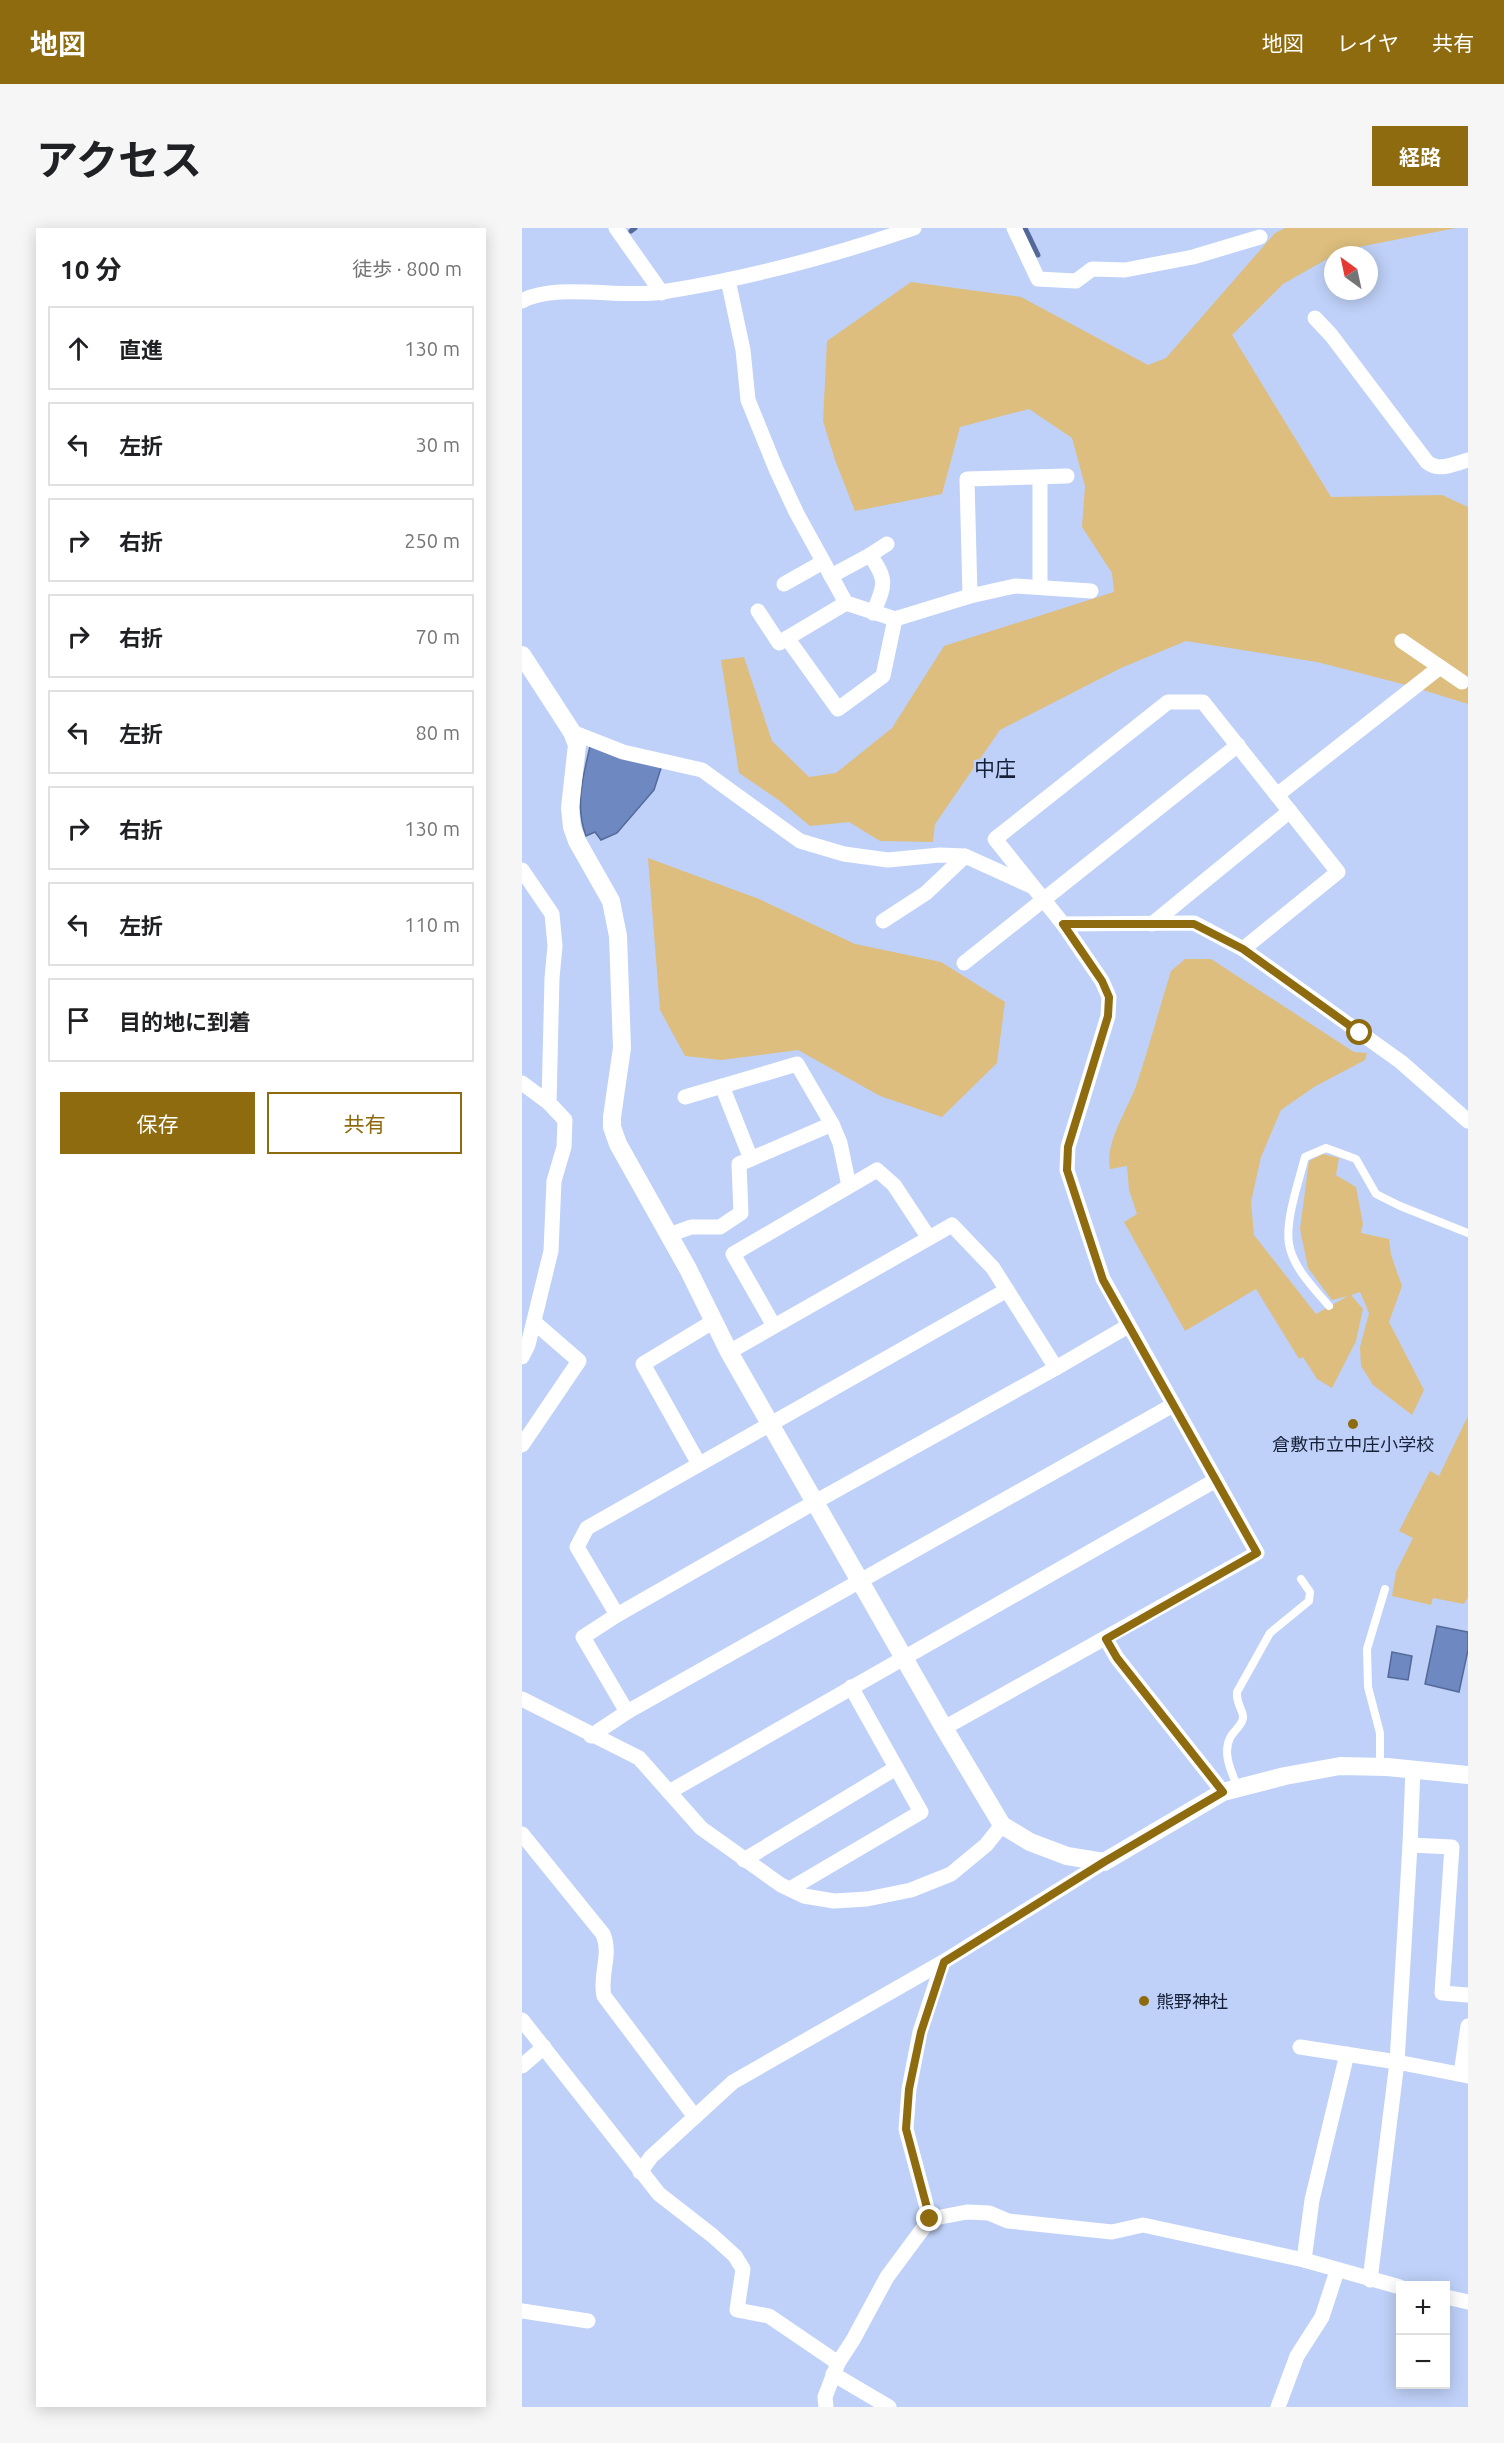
<!DOCTYPE html>
<html lang="ja">
<meta charset="utf-8">
<style>
:root{--surface:#fff;--page:#f6f6f6;--text:#202124;--muted:#757577;--line:#e0e0e0;--accent:#8e6b0f}
body{margin:0;font-family:Ubuntu,"Noto Sans JP",sans-serif;background:var(--page);color:var(--text)}
.controls{position:absolute;right:18px;bottom:18px;display:grid;overflow:hidden;border-radius:0px;box-shadow:0 3px 15px #0003}
.controls button{width:54px;height:54px;display:grid;place-items:center;padding:0;border:0;border-bottom:2px solid var(--line);background:var(--surface);color:var(--text);font:30px sans-serif}
.compass{position:absolute;left:802px;top:18px;width:54px;height:54px;border-radius:50%;background:var(--surface);box-shadow:0 3px 15px #0003;rotate:327deg}
.stop{position:absolute;width:18px;height:18px;margin:-14px;border:4px solid #8e6b0f;border-radius:50%;background:#fff}
.stop.end{background:#8e6b0f;border-color:#fff;box-shadow:0 2px 6px #0008}
.list{margin:0;padding:0;list-style:none}
h2{display:flex;justify-content:space-between;align-items:center;height:78px;margin:0;padding:0 24px;font-size:26px}
h2 small{font-size:20px;font-weight:400;color:var(--muted)}
.list li{display:grid;grid-template-columns:39px 1fr auto;gap:18px;align-items:center;box-sizing:border-box;height:84px;margin:0 12px 12px;padding:0 12px;border:2px solid var(--line);border-radius:0px}
.list b{display:block;font-size:22px;white-space:nowrap}
.list em{font-size:20px;font-style:normal;color:var(--muted)}
.actions{display:flex;gap:12px;padding:18px 24px}
.actions a{flex:1;padding:14px 0;border:2px solid var(--accent);border-radius:0px;text-align:center;font-size:21px;color:var(--accent)}
.actions .main{background:var(--accent);color:#fff}
.icon{flex:none;width:33px;height:33px;fill:none;stroke:currentColor;stroke-width:2;stroke-linecap:round;stroke-linejoin:round}
.map{position:relative;flex:none;width:946px;height:2179px;overflow:hidden;border-radius:0px}
header{display:flex;align-items:center;gap:36px;box-sizing:border-box;height:84px;padding:0 30px;background:var(--accent);color:#fff}
header strong{font-size:28px}
nav{display:flex;gap:33px;margin-inline-start:auto;font-size:21px}
.intro{display:flex;align-items:center;justify-content:space-between;box-sizing:border-box;height:144px;padding:0 36px}
h1{margin:0;font-size:42px}
.button{padding:15px 27px;border-radius:0px;background:var(--accent);color:#fff;font-size:21px;font-weight:700}
main{display:flex;gap:36px;padding:0 36px}
aside{flex:1;background:var(--surface);border-radius:0px;box-shadow:0 3px 15px #0003}
.map>svg:first-child{display:block}
</style>
<header>
<strong>地図</strong>
<nav><a>地図</a><a>レイヤ</a><a>共有</a></nav>
</header>
<div class="intro"><h1>アクセス</h1><a class="button">経路</a></div>
<main>
<aside>
<h2>10 分<small>徒歩 · 800 m</small></h2>
<ul class="list">
<li><svg class="icon" aria-label="ahead" viewBox="0 0 24 24"><path d="M12 20V5M6 11l6-6 6 6"/></svg><div><b>直進</b></div><em>130 m</em></li>
<li><svg class="icon" aria-label="left" viewBox="0 0 24 24"><path d="M17 20v-9H6M10 6l-5 5 5 5"/></svg><div><b>左折</b></div><em>30 m</em></li>
<li><svg class="icon" aria-label="right" viewBox="0 0 24 24"><path d="M7 20v-9h11M14 6l5 5-5 5"/></svg><div><b>右折</b></div><em>250 m</em></li>
<li><svg class="icon" aria-label="right" viewBox="0 0 24 24"><path d="M7 20v-9h11M14 6l5 5-5 5"/></svg><div><b>右折</b></div><em>70 m</em></li>
<li><svg class="icon" aria-label="left" viewBox="0 0 24 24"><path d="M17 20v-9H6M10 6l-5 5 5 5"/></svg><div><b>左折</b></div><em>80 m</em></li>
<li><svg class="icon" aria-label="right" viewBox="0 0 24 24"><path d="M7 20v-9h11M14 6l5 5-5 5"/></svg><div><b>右折</b></div><em>130 m</em></li>
<li><svg class="icon" aria-label="left" viewBox="0 0 24 24"><path d="M17 20v-9H6M10 6l-5 5 5 5"/></svg><div><b>左折</b></div><em>110 m</em></li>
<li><svg class="icon" aria-label="arrive" viewBox="0 0 24 24"><path d="M6 21V4h12l-3 4 3 4H6"/></svg><div><b>目的地に到着</b></div></li>
</ul>
<div class="actions"><a class="main">保存</a><a>共有</a></div>
</aside>
<div class="map">
<svg width="946" height="2179" viewBox="0 0 946 2179">
<rect width="100%" height="100%" fill="#bfd1f8"/>
<g fill="#ddbe7e">
<polygon points="763,0 934,0 821,22 761,56 710,107 809,269 920,267 946,279 946,476 888,458 795,434 664,413 599,440 478,502 413,596 411,614 358,613 327,594 288,598 258,573 217,545 199,432 222,429 250,513 287,549 314,545 370,500 422,418 592,364 590,345 560,299 563,258 550,210 507,181 438,199 420,266 333,283 313,232 301,193 305,113 389,54 499,69 626,137 644,130 753,5"/>
<polygon points="126,630 237,671 333,716 419,734 483,774 475,835 420,889 358,868 276,822 199,832 163,828 138,782"/>
<path d="M663,731H689L832,824L845,825L843,832L792,859L759,882L739,929L729,974L732,1007L794,1086L826,1068L810,1072L786,1040L778,1001L787,933L801,926L817,930L814,947L834,959L841,996L839,1005L867,1011L869,1027L880,1058L867,1094L902,1162L890,1187L851,1157L839,1138L838,1119L847,1085L838,1064L829,1067L841,1081L834,1113L810,1160L795,1151L781,1129L777,1131L734,1061L663,1103L602,994L615,986L607,962L605,938L588,941C583,913 605,883 614,858C627,820 637,781 649,743Z"/>
<polygon points="946,1188 946,1369 942,1376 911,1370 909,1377 870,1368 874,1344 891,1310 877,1303 908,1243 917,1248"/>
</g>
<g fill="#6e88c1" stroke="#546998" stroke-width="1.5">
<path d="M69,514L140,537L132,562L95,605L79,612L73,604L64,608C52,577 62,545 69,514Z"/>
<polygon points="915,1398 946,1404 946,1422 937,1464 903,1456"/>
<polygon points="870,1424 890,1428 886,1452 866,1449"/>
</g>
<g fill="none" stroke-linecap="round" stroke-linejoin="round">
<g stroke="#546998" stroke-width="5">
<polyline points="503,0 516,27"/>
<polyline points="109,3 113,0"/>
</g>
<g stroke="#fff" stroke-width="8">
<path d="M807,1078C792,1060 771,1040 767,1016C763,992 777,953 783,929L804,920L834,931L854,966L878,978L946,1005"/>
<polyline points="858,1539 858,1505 846,1459 845,1421 863,1361"/>
<path d="M716,1560C710,1545 700,1526 708,1510C711,1503 720,1498 721,1490C722,1482 714,1478 715,1464L748,1405L787,1373L788,1364L779,1351"/>
</g>
<g stroke="#fff" stroke-width="15">
<polyline points="94,0 140,65"/>
<polyline points="492,0 516,51 554,53 570,41 603,42 671,29 738,9"/>
<polyline points="206,52 221,122 226,172 254,241 274,284 324,375 373,391 448,368 493,358 569,363"/>
<path d="M0,73C34,54 100,71 140,64C222,51 313,27 392,0"/>
<path d="M793,90L809,107L905,234C917,244 932,236 946,232"/>
<polyline points="518,249 518,358"/>
<polyline points="348,327 365,316"/>
<path d="M309,348L348,327C366,353 363,357 351,385"/>
<polyline points="262,356 301,334"/>
<polyline points="448,368 445,251 545,248"/>
<polyline points="236,383 257,415 324,375"/>
<polyline points="265,410 316,481 361,448 373,391"/>
<polyline points="880,413 940,454"/>
<polygon points="646,474 681,474 816,644 721,721 672,695 541,696 473,611"/>
<polyline points="50,504 101,524 180,542 278,613 322,626 366,632 418,627 443,628 509,658"/>
<polyline points="755,567 918,439"/>
<polyline points="0,642 30,686 33,718 30,750 27,875 43,892 42,919 32,953 29,1023 6,1117 0,1129"/>
<polyline points="361,693 404,665 443,628"/>
<polyline points="630,696 768,583"/>
<polyline points="721,721 879,834 946,893"/>
<polyline points="442,735 716,517"/>
<polyline points="0,855 27,875"/>
<polyline points="200,858 229,931"/>
<polyline points="163,869 275,836 310,896 318,915 327,958"/>
<polyline points="147,1007 169,999 198,999 219,985 217,936 310,896"/>
<polyline points="252,1098 211,1026 355,942 372,957 407,1010"/>
<polyline points="207,1124 430,997 471,1040 534,1140 606,1098"/>
<polyline points="0,1217 57,1133 12,1094"/>
<polyline points="177,1236 121,1136 192,1093"/>
<polyline points="95,1387 293,1274 534,1140"/>
<polyline points="584,1411 595,1430 701,1564"/>
<polyline points="0,1471 117,1530 179,1600 259,1657 282,1668 312,1673 345,1671 389,1662 429,1646 464,1617 480,1597"/>
<polyline points="105,1484 61,1409 95,1387 55,1319 65,1300 485,1062"/>
<polyline points="422,1500 735,1325 581,1051 545,942 546,919 586,788 587,769 580,753 541,696"/>
<polyline points="69,1508 105,1484 651,1177"/>
<polyline points="147,1564 694,1252"/>
<path d="M0,1606L81,1706C90,1727 77,1747 82,1768L173,1889"/>
<polyline points="888,1617 891,1541"/>
<polyline points="222,1632 374,1540"/>
<polyline points="268,1661 399,1584 329,1459"/>
<polyline points="0,1792 137,1966 191,2008 213,2028 221,2041 215,2082 247,2088 316,2135"/>
<polyline points="778,1819 875,1834 888,1617 930,1619 920,1765 946,1767"/>
<polyline points="0,1838 22,1819"/>
<polyline points="939,1846 946,1798"/>
<polyline points="118,1944 129,1929 211,1854 421,1734 582,1634"/>
<polyline points="408,1991 384,1901 387,1861 398,1804 421,1734"/>
<polyline points="782,2032 790,1972 825,1826"/>
<polyline points="848,2052 875,1834 946,1848"/>
<polyline points="924,2069 946,2074"/>
<polyline points="0,2083 66,2093"/>
<polyline points="311,2146 367,2179"/>
<polyline points="304,2179 303,2169 316,2135 331,2112 365,2049 408,1991 445,1984 467,1985 486,1993 590,2004 621,1997 782,2032 878,2059"/>
<polyline points="756,2179 775,2128 800,2089 815,2043"/>
</g>
<polyline stroke="#fff" stroke-width="18" points="0,427 50,504 55,517 48,580 50,599 55,613 89,673 96,708 100,820 90,889 90,899 96,916 166,1041 207,1124 422,1500 480,1597 508,1614 545,1628 582,1634 701,1564 763,1548 818,1538 865,1539 946,1547"/>
</g>
<g fill="none" stroke-linecap="round" stroke-linejoin="round">
<polyline stroke="#8e6b0f" stroke-width="8" points="408,1991 384,1901 387,1861 399,1804 422,1734 582,1634 701,1564 595,1430 584,1411 735,1325 581,1052 545,942 546,919 586,788 587,769 580,753 541,696 672,696 721,721 838,805"/>
</g>
<g fill="#8e6b0f" stroke="#bfd1f8" stroke-width="2">
<circle cx="831" cy="1196" r="6"/>
<circle cx="622" cy="1773" r="6"/>
</g>
<g text-anchor="middle" dominant-baseline="central" stroke-width="5" stroke-linejoin="round" paint-order="stroke">
<g font-size="18" fill="#162038" stroke="#bfd1f8">
<text x="831" y="1216">倉敷市立中庄小学校</text>
<text x="634" y="1773" text-anchor="start">熊野神社</text>
</g>
<g font-size="21" fill="#162038" stroke="#bfd1f8">
<text x="473" y="540">中庄</text>
</g>
</g>
</svg>
<div class="controls">
<button>+</button>
<button>−</button>
</div>
<svg class="compass" viewBox="-18 -18 36 36"><path d="M0-13l5 13h-10z" fill="#e53935"/><path d="M0 13l5-13h-10z" fill="#757577"/></svg>
<div class="stop" style="left:838px;top:805px"></div>
<div class="stop end" style="left:408px;top:1991px"></div>
</div>
</main>
